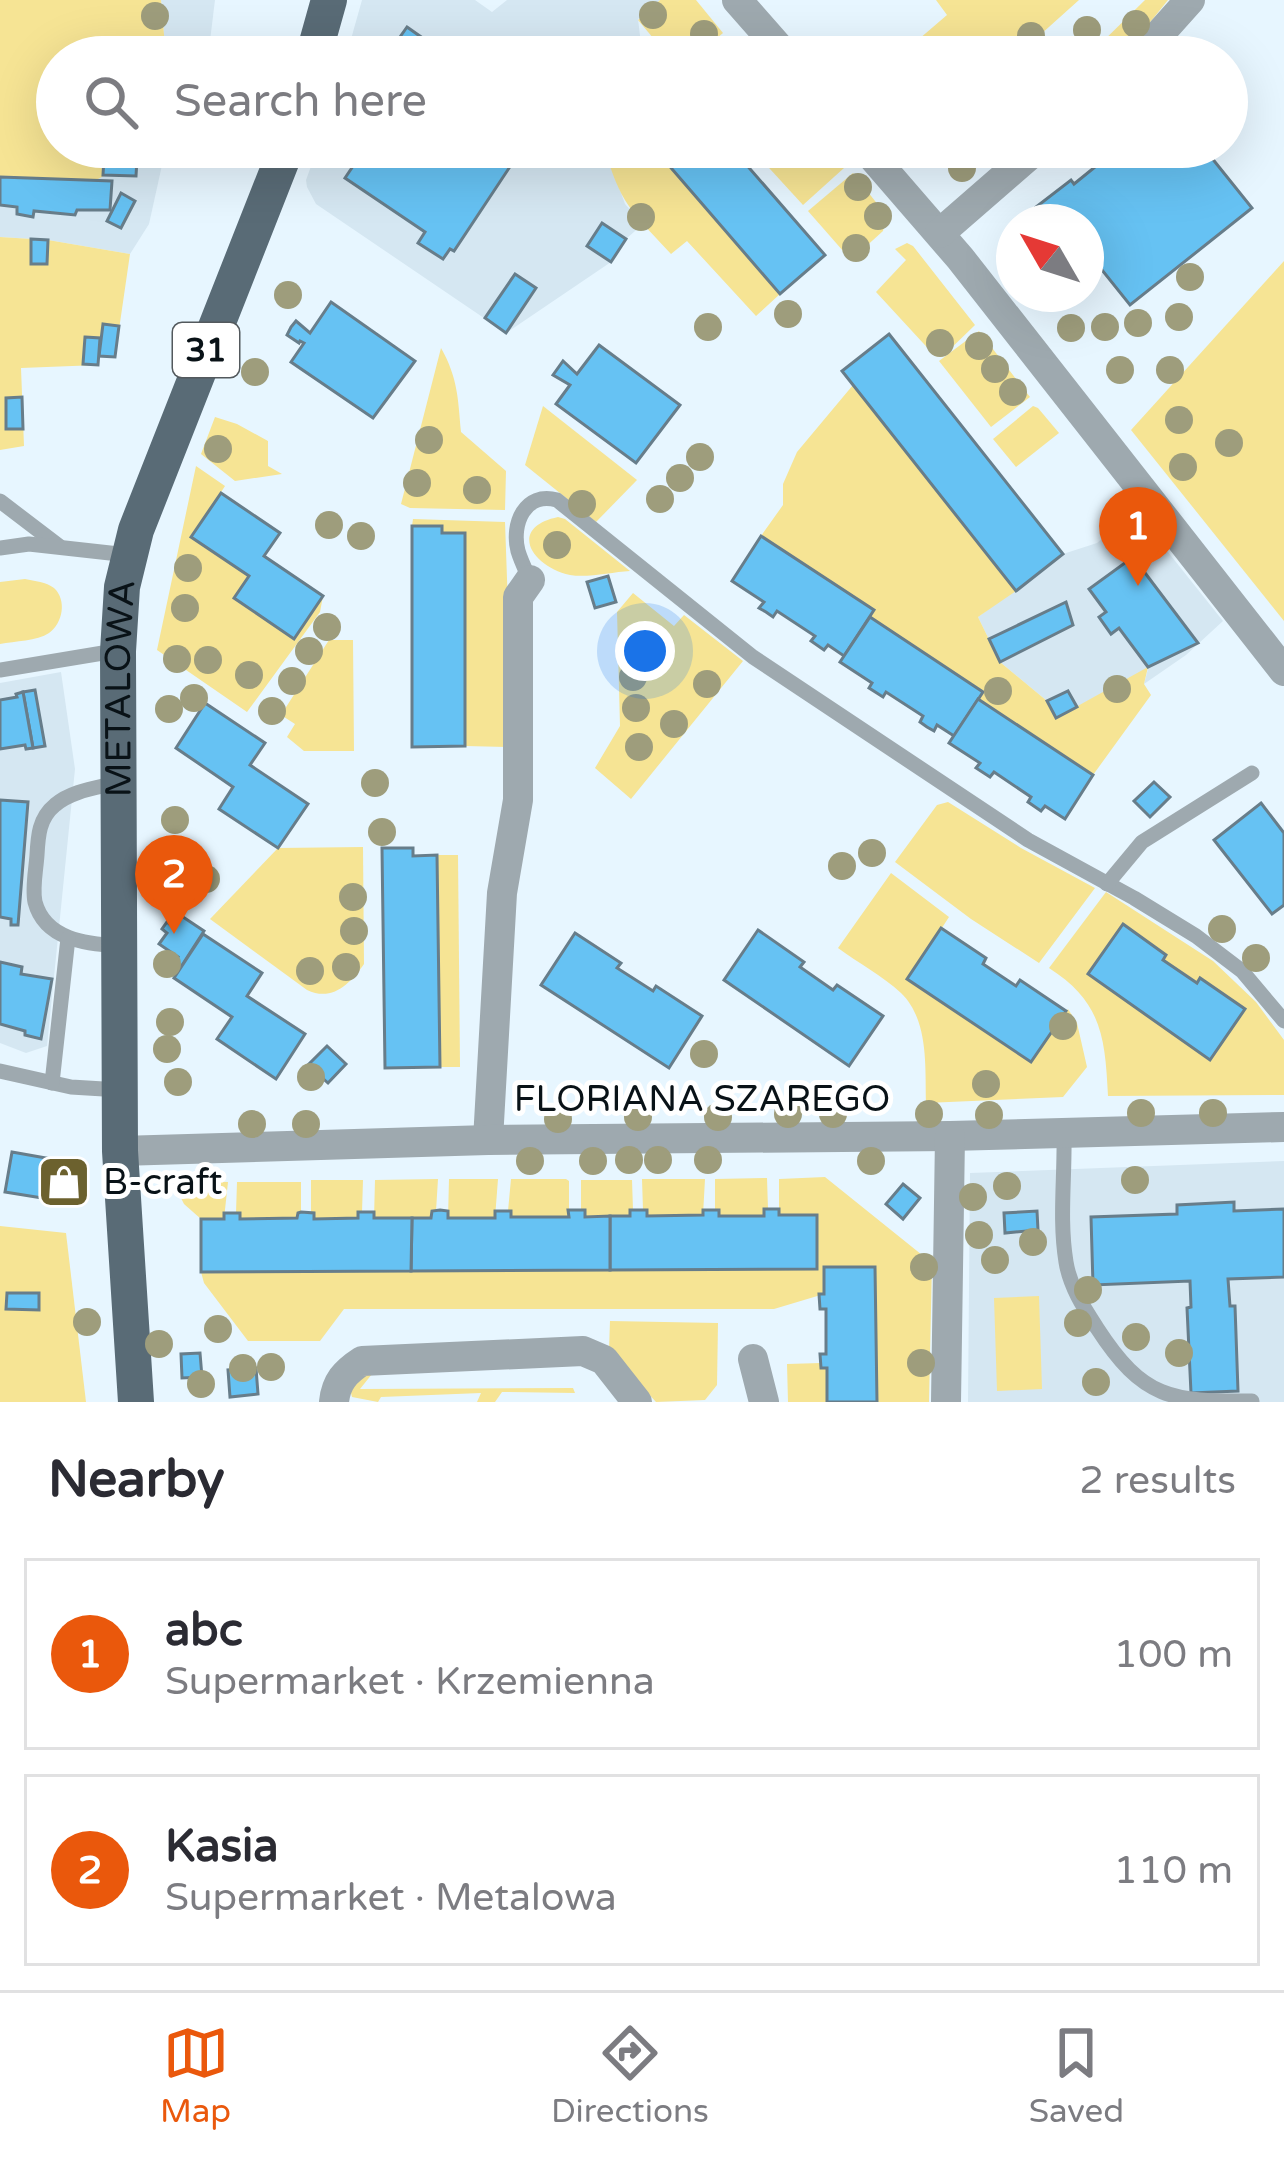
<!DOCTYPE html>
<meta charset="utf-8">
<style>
:root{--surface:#fff;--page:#f7f7f7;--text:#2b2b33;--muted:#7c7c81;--line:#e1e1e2;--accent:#ea580c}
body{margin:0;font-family:"Varela Round",sans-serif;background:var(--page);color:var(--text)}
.compass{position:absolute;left:996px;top:204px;width:108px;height:108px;border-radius:50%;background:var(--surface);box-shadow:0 12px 48px #0002;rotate:309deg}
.you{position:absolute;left:645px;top:651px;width:42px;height:42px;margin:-30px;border:9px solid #fff;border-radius:50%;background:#1a73e8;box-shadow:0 0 0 18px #1a73e833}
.badge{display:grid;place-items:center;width:78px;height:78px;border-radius:50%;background:var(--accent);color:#fff;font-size:39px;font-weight:700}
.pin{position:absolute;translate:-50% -99px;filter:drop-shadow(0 3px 6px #0008)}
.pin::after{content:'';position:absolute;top:63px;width:42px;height:36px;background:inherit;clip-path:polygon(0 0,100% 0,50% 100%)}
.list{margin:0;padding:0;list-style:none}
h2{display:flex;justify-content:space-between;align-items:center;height:156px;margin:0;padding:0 48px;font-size:51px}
h2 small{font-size:39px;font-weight:400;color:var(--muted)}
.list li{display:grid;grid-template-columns:78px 1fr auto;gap:36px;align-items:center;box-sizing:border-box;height:192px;margin:0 24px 24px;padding:0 24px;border:3px solid var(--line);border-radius:0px}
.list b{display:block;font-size:45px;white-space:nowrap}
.list p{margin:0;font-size:39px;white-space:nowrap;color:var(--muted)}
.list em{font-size:39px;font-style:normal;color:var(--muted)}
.icon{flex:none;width:66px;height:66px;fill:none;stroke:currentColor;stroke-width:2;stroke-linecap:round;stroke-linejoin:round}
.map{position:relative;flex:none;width:1284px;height:1402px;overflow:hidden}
.search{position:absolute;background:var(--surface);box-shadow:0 12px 48px #0002;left:36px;right:36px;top:36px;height:132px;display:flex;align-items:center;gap:30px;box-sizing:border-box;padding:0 42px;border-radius:66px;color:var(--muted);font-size:45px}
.sheet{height:588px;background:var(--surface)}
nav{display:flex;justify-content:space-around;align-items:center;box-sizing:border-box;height:168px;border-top:3px solid var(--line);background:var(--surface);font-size:33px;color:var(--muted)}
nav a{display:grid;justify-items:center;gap:6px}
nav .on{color:var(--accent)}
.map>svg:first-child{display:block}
</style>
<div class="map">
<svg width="1284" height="1402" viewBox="0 0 1284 1402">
<rect width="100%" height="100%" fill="#e7f6ff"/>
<g fill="#d5e7f2">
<polygon points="161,0 215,0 208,57 166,57"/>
<polygon points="362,0 475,0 492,12 507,0 660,0 638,19 641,44 626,57 346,57"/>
<polygon points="139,147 166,147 149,224 130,254 48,240 0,237 0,177 103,175 136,159"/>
<polygon points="318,147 618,147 608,157 625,204 643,224 626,239 611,262 506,333 316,204 307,187 306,180"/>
<polygon points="1136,512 1223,621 1186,655 1144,684 1148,669 1056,718 1047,701 1000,662 978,617 1063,554 1097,543"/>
<polygon points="61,672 75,769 47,1046 26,1053 0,1043 0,683"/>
<polygon points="1284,1161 1284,1402 968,1402 970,1173"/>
</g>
<g fill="#f6e494">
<polygon points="0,0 161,0 166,57 57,57 57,147 139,147 137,159 94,181 0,177"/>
<polygon points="660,0 696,0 723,33 694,57 669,57 638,20"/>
<polygon points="936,0 1079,0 1040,35 1048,49 1038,57 898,57 947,15"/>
<polygon points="1145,0 1168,0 1139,36 1116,57 1087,57"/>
<path d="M618,147H653L780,294L756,316L687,241L671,254C638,218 621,206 607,156Z"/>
<polygon points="750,147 825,147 844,168 803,205"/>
<polygon points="853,173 886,215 883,231 851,260 808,211"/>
<polygon points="0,237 48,240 130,254 115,357 99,356 98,365 21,368 24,446 0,450"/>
<polygon points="907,243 913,246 975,325 942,357 935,356 876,292 906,260 895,249"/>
<polygon points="1284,261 1284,621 1131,430"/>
<polygon points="979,331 1030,397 991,427 939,361"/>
<path d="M441,348C458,378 458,399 461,432L506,471L505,510L410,508L401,504Z"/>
<polygon points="853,385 1016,591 978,617 1000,662 1047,701 1056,718 1148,667 1144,684 1151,695 1093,775 978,699 983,691 870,617 873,610 761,536 783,505 783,484 797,452"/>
<polygon points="543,406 637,480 596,522 525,465"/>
<polygon points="1033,406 1038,408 1059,433 1016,467 993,439"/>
<polygon points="215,417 237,424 268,441 268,466 282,474 235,481 201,454"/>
<polygon points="196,466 225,486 192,537 249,576 235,599 294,638 323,596 320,612 247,712 157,650"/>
<path d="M558,517L565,519L630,571C612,572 588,578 570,575C532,567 507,528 558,517Z"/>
<polygon points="413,519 505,522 508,607 507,747 465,746 465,534 442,533 412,526"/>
<path d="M25,579C35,581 46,582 54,588C67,600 63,623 49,633C37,641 15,641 0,644V582Z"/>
<polygon points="633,593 674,626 684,615 743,661 631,799 595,768 620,726 617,612"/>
<polygon points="329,640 353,640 354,751 304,751 287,737 295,724 281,715"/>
<polygon points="948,802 1021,848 1095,888 1039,963 971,919 895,862 937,805"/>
<path d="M363,847L364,964C350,984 332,1002 307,990L210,919L278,848Z"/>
<polygon points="437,855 458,855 460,1067 440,1067"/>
<path d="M891,873L949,917L908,980L1030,1062L1068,1009L1077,1023L1087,1067L1063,1097L926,1103C925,1067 929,1020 901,993C883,976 858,963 838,948Z"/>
<path d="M1106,892L1213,961L1256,1002L1284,1040V1095L1108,1096C1105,1037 1102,1002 1049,968Z"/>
<polygon points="825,1177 932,1263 929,1402 877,1402 874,1267 824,1267 824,1294 774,1309 344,1309 320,1341 248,1341 204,1283 201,1272 816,1269 817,1216 779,1215 779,1179"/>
<polygon points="767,1178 768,1209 764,1210 764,1216 719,1216 719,1210 715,1210 715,1179"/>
<polygon points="438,1179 436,1211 432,1211 431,1218 374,1218 375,1180"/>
<polygon points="449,1179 498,1179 495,1218 448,1218"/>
<polygon points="511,1179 566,1179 569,1181 569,1217 511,1217 511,1212 508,1211"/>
<polygon points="642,1179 705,1179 703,1215 647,1216 647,1210 643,1210"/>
<polygon points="311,1180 363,1180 362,1212 358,1212 358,1218 314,1219 314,1213 311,1213"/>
<polygon points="581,1180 632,1180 633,1210 630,1216 585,1217 581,1210"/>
<polygon points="191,1181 228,1182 224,1219 201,1219 184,1204 180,1196 185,1184"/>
<polygon points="237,1182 301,1182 301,1212 298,1213 297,1218 240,1219 240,1213 236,1213"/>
<polygon points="0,1226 66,1233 86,1402 0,1402"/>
<polygon points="1039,1296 1042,1389 997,1391 994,1298"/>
<polygon points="610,1321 718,1323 717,1385 705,1400 656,1402 609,1350"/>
<polygon points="821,1363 821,1368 827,1368 827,1402 788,1402 787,1364"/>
<polygon points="376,1369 360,1389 573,1388 575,1393 502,1392 495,1402 477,1402 481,1393 381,1397 378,1402 352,1397 349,1385"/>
</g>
<g fill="#66c2f3" stroke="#677d8a" stroke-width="3">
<polygon points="407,27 424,39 412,57 393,57 388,54"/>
<polygon points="139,147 166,148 163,164 137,159"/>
<polygon points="366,147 523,147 454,251 450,249 443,259 418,243 425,232 345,178"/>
<polygon points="653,147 731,147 825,255 780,294"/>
<polygon points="1113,147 1203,147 1252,208 1130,305 1086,250 1086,222 1048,222 1036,207 1071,180 1074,184 1095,167 1092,163"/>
<polygon points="104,157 137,159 136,176 103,175"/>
<polygon points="0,177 112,181 110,210 77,210 75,215 34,211 33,217 17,214 17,207 0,205"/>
<polygon points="121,193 135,201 121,228 107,221"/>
<polygon points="602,223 626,239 611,262 587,246"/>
<polygon points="31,239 48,240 47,264 31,264"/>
<polygon points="515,274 536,288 506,333 485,318"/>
<polygon points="331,302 415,361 373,418 291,362 304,343 300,341 299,343 287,335 291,327 296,321 310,333"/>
<polygon points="103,324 119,326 115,357 99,356"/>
<polygon points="889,334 1063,554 1016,591 842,371"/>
<polygon points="85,337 100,338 98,365 83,364"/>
<polygon points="599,345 680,405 636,463 556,404 570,385 553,375 563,361 577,374"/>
<polygon points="22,397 23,429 6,429 6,398"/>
<polygon points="221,493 280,533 264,556 323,596 294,639 234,598 249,576 191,537"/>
<polygon points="412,526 442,526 442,533 465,533 465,746 412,747"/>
<polygon points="761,536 874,610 844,656 828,645 824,650 811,641 815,636 777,611 773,617 766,612 759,608 764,602 732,581"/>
<polygon points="1133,557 1198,643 1148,667 1119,628 1111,634 1099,617 1106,612 1089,589"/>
<polygon points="608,576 616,602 595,608 587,582"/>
<polygon points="1066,602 1073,625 1000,662 989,639"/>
<polygon points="870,617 983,692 954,736 937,725 934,731 927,727 920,722 923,716 886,692 883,697 869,688 872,683 840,662"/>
<polygon points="35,690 45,746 33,748 23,692"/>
<polygon points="1068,691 1077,707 1056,718 1047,701"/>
<polygon points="23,692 33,748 26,749 25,745 0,749 0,700 17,697 16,694"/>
<polygon points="978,699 1093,775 1065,819 1045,806 1041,811 1028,802 1031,797 994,772 990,777 976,768 980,763 949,743"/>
<polygon points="205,703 265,743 250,765 308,804 278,848 219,809 233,787 176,748"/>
<polygon points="1154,782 1170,797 1150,817 1134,801"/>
<polygon points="0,800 28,802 18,925 11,925 11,919 0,917"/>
<polygon points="1261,803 1284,833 1284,905 1272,914 1214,840"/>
<polygon points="382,848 413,848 413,856 437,855 440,1067 385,1068"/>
<polygon points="180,915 204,931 179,970 172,966 178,957 159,944 167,933 162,929 167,922 172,926"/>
<polygon points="1123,924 1166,955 1163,960 1197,983 1200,978 1245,1009 1210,1060 1088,974"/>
<polygon points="941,928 986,958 983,964 1016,986 1020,980 1066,1011 1031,1062 907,979"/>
<polygon points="758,930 804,962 800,967 833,990 837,985 883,1016 849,1066 724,980"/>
<polygon points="575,933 621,963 617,968 653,991 656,986 702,1016 669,1068 541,985"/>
<polygon points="203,934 262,973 247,996 305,1034 276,1079 217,1039 232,1017 174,978"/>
<polygon points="0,962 22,967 21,974 52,979 41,1039 25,1035 25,1031 0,1024"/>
<polygon points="327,1046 346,1064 328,1083 308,1065"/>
<polygon points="12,1152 74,1163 67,1202 5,1192"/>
<polygon points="903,1184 920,1198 903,1219 886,1204"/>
<polygon points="1234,1202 1234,1211 1284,1209 1284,1277 1228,1279 1230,1306 1235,1306 1238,1391 1191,1393 1187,1308 1191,1307 1190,1281 1093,1285 1091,1217 1177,1214 1177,1205"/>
<polygon points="764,1209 779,1209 779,1215 817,1215 817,1269 610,1270 610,1216 630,1216 630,1210 647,1210 647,1216 703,1215 703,1210 719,1210 719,1216 764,1216"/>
<polygon points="440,1210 448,1211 448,1218 495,1218 495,1211 511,1211 511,1217 569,1217 568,1210 585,1210 585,1217 610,1216 610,1270 411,1271 412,1218 431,1218 432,1211"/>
<polygon points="1037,1211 1038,1230 1005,1233 1004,1213"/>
<polygon points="301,1212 314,1213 314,1219 358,1218 358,1212 374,1212 374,1218 412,1218 411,1271 201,1272 201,1219 224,1219 224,1213 240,1213 240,1219 297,1218 298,1213"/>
<polygon points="824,1267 875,1267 877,1402 827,1402 827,1368 821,1368 820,1354 826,1354 826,1309 820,1309 819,1294 824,1294"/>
<polygon points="7,1293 39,1293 39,1310 6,1309"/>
<polygon points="200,1353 202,1377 182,1378 181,1354"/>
<polygon points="256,1368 258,1394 230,1397 228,1370"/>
</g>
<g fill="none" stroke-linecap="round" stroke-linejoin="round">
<g stroke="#9ea9af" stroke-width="15">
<polyline points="0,501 59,546"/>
<polyline points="0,548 29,544 128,555"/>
<path d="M530,580C526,571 521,561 518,551C511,524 525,491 557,500L753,657L1028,840L1134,898L1196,936L1242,971L1284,1021"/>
<polyline points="0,670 115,651"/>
<path d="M116,783C96,788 71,791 55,805C39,818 38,836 37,855C36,870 32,888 35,902C45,940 87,944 119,946"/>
<polyline points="1107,884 1142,842 1252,773"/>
<polyline points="0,1071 71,1087 120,1090"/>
<polyline points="52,1083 68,938"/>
<path d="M1064,1134C1065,1177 1059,1219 1066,1262C1070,1287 1084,1308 1097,1328C1143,1399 1171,1402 1252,1401"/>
</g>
<g stroke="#9ea9af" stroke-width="30">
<polyline points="737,0 787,57"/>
<polyline points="1139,57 1190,0"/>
<polyline points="864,147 960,258 1284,671"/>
<polyline points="940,233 1039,147"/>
<polyline points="488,1140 502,893 518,800 518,597 530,580"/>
<polyline points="120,1151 488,1140 950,1136 1284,1127"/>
<polyline points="753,1359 764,1402"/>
<path d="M334,1402C336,1382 345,1372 362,1361L583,1351L604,1360L637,1402"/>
<polyline points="946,1402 950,1136"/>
</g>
<g stroke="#596b76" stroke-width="36">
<polyline points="313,57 329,0"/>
<path id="s1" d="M136,1402L120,1151L118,651L122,587L136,530L287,147"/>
</g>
</g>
<g fill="#9e9d7c">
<circle cx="653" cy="15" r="14"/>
<circle cx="155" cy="16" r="14"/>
<circle cx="1136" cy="24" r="14"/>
<circle cx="1087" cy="30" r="14"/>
<circle cx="704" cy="34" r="14"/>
<circle cx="1031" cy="36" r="14"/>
<circle cx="962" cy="168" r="14"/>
<circle cx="858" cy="187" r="14"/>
<circle cx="878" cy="216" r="14"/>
<circle cx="641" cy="217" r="14"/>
<circle cx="856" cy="248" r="14"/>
<circle cx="1190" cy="277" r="14"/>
<circle cx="288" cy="295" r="14"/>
<circle cx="788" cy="314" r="14"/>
<circle cx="1179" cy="317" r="14"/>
<circle cx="1138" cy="323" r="14"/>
<circle cx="708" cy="327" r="14"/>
<circle cx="1105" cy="327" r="14"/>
<circle cx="1071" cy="328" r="14"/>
<circle cx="940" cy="343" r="14"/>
<circle cx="979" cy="346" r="14"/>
<circle cx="995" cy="369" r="14"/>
<circle cx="1120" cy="370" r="14"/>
<circle cx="1170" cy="370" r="14"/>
<circle cx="255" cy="372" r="14"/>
<circle cx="1013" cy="392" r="14"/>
<circle cx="1179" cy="420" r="14"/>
<circle cx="429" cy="440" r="14"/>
<circle cx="1229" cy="443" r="14"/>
<circle cx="218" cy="449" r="14"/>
<circle cx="700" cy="457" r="14"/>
<circle cx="1183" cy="467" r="14"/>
<circle cx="680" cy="478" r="14"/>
<circle cx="417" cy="483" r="14"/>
<circle cx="477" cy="490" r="14"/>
<circle cx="660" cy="499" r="14"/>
<circle cx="582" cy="504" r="14"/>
<circle cx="1120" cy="518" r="14"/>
<circle cx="329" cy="525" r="14"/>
<circle cx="361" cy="536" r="14"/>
<circle cx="557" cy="545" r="14"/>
<circle cx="188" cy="568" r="14"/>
<circle cx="185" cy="608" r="14"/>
<circle cx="327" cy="627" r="14"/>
<circle cx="632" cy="644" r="14"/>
<circle cx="309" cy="651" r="14"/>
<circle cx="177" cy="659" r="14"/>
<circle cx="208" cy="660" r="14"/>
<circle cx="249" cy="675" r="14"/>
<circle cx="633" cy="677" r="14"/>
<circle cx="292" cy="681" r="14"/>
<circle cx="707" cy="684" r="14"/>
<circle cx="1117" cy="689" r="14"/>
<circle cx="998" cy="691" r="14"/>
<circle cx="194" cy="698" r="14"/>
<circle cx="636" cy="708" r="14"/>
<circle cx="169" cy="709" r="14"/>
<circle cx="272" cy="711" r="14"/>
<circle cx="674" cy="724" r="14"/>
<circle cx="639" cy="747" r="14"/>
<circle cx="375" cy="783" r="14"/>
<circle cx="175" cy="820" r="14"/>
<circle cx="382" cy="832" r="14"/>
<circle cx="872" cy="853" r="14"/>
<circle cx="177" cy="856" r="14"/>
<circle cx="842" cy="866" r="14"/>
<circle cx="206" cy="879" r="14"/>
<circle cx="353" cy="897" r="14"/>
<circle cx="1222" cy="929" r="14"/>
<circle cx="354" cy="931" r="14"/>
<circle cx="1256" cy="958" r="14"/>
<circle cx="167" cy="964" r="14"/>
<circle cx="346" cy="967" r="14"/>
<circle cx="310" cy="971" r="14"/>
<circle cx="170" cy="1022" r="14"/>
<circle cx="1063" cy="1026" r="14"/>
<circle cx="167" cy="1049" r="14"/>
<circle cx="704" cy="1054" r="14"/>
<circle cx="311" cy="1077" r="14"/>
<circle cx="178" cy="1082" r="14"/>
<circle cx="986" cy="1084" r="14"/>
<circle cx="1141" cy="1113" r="14"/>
<circle cx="1213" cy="1113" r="14"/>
<circle cx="788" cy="1114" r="14"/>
<circle cx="833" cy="1114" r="14"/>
<circle cx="929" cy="1114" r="14"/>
<circle cx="989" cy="1115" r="14"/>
<circle cx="638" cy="1117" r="14"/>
<circle cx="718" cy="1117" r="14"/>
<circle cx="558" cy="1119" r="14"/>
<circle cx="252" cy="1124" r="14"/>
<circle cx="306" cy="1124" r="14"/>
<circle cx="629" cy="1160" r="14"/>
<circle cx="658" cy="1160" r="14"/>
<circle cx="708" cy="1160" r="14"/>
<circle cx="530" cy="1161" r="14"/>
<circle cx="593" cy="1161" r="14"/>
<circle cx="871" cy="1161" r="14"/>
<circle cx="1135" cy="1180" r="14"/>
<circle cx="1007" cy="1186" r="14"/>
<circle cx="973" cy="1197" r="14"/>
<circle cx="979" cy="1235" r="14"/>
<circle cx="1033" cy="1242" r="14"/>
<circle cx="995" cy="1260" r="14"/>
<circle cx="924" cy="1267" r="14"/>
<circle cx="1088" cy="1290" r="14"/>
<circle cx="87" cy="1322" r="14"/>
<circle cx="1078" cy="1323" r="14"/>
<circle cx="218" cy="1329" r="14"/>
<circle cx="1136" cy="1337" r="14"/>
<circle cx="159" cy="1344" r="14"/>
<circle cx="1179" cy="1353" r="14"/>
<circle cx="921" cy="1363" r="14"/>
<circle cx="271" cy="1367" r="14"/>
<circle cx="243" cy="1368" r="14"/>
<circle cx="1096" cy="1382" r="14"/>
<circle cx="201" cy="1384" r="14"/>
</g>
<defs>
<g id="shop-square" transform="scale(2.7)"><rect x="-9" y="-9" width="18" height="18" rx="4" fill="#6c612e" stroke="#fff"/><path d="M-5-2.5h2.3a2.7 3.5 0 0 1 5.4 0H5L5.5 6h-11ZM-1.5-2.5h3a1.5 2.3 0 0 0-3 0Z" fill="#fff"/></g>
</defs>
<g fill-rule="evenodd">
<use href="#shop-square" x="64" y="1182"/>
</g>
<g text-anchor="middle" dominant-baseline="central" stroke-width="10" stroke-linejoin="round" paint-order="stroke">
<rect fill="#fff" stroke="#53595d" stroke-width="3" x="173" y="323" width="66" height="54" rx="9"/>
<g font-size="33" font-weight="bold" fill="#091217">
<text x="206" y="350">31</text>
</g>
<g font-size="36" fill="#091217" stroke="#fff">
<text stroke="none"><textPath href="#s1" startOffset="714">METALOWA</textPath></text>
<text x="702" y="1099">FLORIANA SZAREGO</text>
</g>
<g font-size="36" fill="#091217" stroke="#fff" text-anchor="start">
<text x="103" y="1182">B-craft</text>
</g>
</g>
</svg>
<svg class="compass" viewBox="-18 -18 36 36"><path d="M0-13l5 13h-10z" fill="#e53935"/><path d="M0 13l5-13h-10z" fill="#7c7c81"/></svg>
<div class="you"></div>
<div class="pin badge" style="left:1138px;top:586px">1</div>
<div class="pin badge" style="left:174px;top:934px">2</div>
<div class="search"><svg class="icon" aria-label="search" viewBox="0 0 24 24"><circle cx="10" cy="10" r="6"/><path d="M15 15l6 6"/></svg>Search here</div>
</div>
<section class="sheet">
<h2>Nearby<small>2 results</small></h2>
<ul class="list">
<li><span class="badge">1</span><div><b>abc</b><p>Supermarket · Krzemienna</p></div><em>100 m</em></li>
<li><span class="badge">2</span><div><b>Kasia</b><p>Supermarket · Metalowa</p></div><em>110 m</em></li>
</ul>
</section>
<nav>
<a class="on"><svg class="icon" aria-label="map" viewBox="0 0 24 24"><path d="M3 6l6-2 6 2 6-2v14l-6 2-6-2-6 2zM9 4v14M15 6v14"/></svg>Map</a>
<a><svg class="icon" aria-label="directions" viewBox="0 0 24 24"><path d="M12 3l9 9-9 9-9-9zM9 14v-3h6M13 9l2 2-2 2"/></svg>Directions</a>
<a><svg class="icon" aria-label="saved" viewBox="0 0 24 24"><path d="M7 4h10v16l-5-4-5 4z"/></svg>Saved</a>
</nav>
